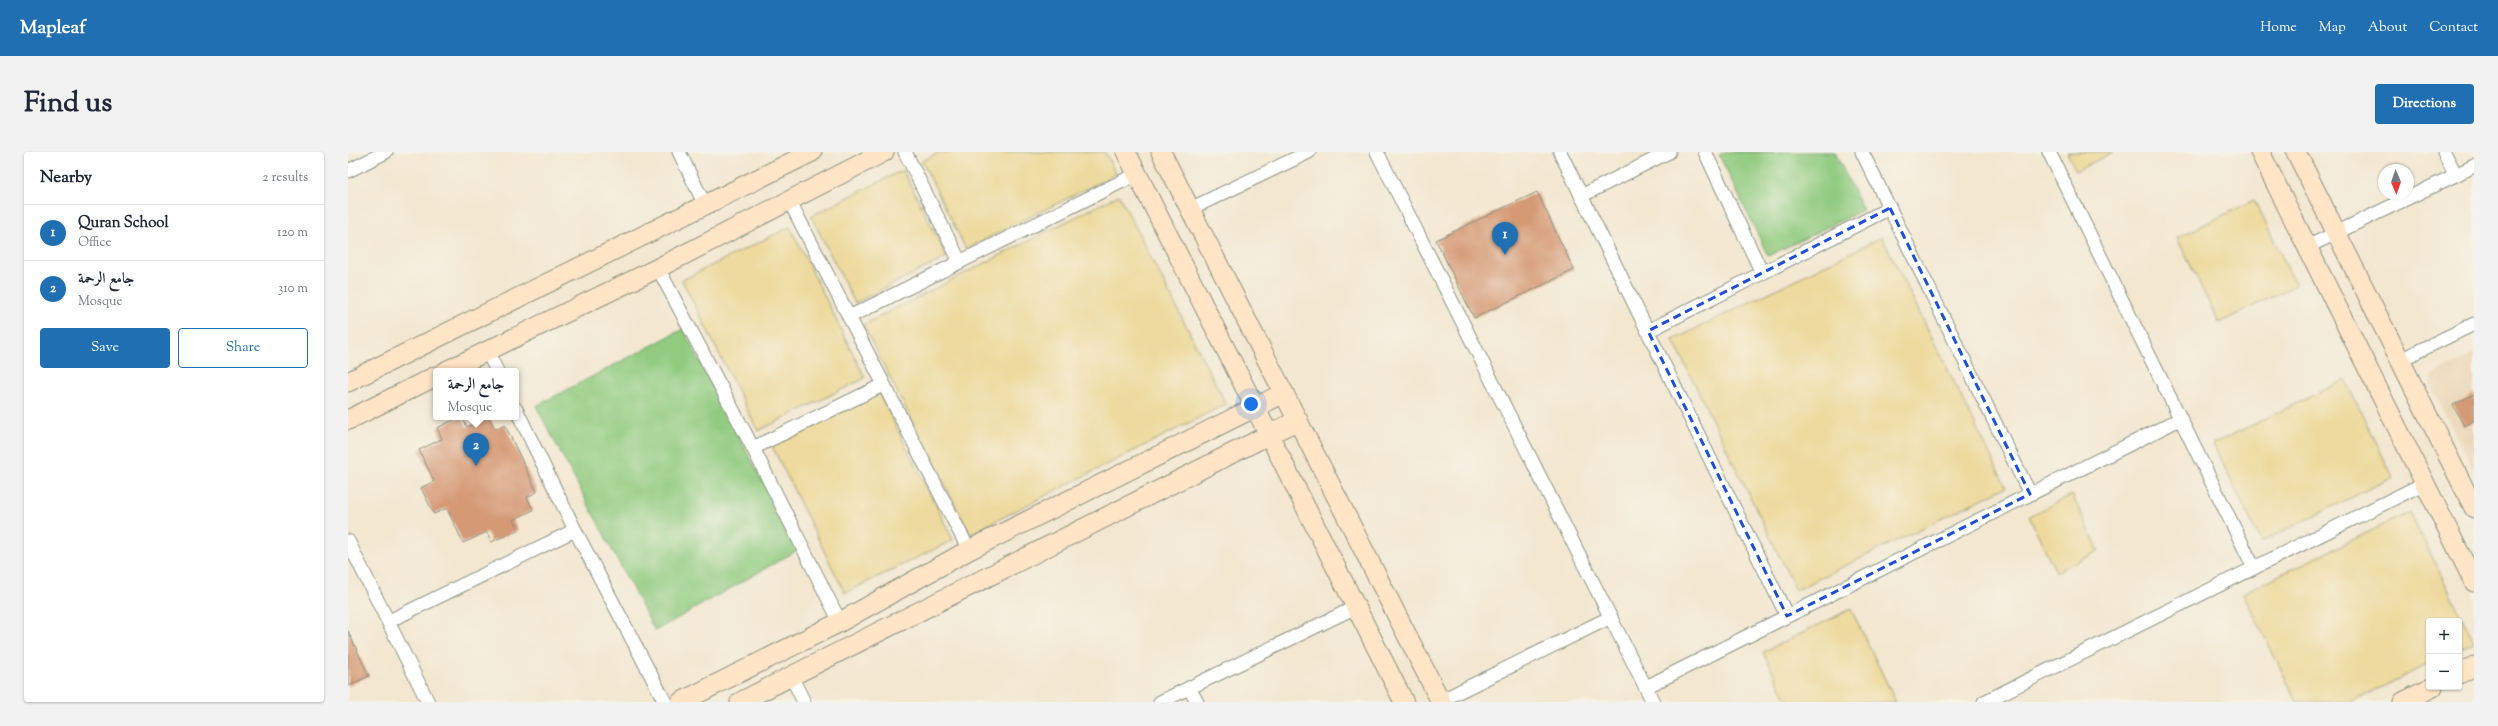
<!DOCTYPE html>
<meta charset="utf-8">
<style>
:root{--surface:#fff;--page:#f2f2f3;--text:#1f2937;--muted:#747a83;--line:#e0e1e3;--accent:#1f6fb2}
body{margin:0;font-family:"Sorts Mill Goudy",Amiri,serif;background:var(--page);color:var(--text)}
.controls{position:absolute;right:12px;bottom:12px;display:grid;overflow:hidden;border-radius:4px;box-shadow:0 1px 3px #0004}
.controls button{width:36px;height:36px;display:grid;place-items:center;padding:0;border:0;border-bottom:1px solid var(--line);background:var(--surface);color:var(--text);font:20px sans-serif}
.compass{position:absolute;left:2030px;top:12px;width:36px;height:36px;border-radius:50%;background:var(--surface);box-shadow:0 1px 3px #0004;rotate:178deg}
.you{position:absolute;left:903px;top:252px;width:14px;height:14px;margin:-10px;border:3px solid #fff;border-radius:50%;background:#1a73e8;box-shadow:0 0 0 6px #1a73e833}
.badge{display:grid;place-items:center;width:26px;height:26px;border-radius:50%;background:var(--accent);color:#fff;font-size:13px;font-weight:700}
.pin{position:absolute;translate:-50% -33px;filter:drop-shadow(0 1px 2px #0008)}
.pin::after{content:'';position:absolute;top:21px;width:14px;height:12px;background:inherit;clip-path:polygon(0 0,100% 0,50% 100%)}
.popup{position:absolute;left:85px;top:216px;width:86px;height:52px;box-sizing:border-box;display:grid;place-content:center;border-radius:4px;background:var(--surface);filter:drop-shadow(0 1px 3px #0005);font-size:13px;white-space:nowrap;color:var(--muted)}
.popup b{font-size:15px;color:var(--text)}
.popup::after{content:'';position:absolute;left:50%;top:100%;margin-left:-8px;border:8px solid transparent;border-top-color:var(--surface)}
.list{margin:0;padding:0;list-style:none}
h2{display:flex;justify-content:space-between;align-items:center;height:52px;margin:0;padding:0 16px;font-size:17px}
h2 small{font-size:13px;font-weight:400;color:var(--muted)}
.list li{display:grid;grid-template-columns:26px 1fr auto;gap:12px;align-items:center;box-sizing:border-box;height:56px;padding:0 16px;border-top:1px solid var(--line)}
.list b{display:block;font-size:15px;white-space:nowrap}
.list p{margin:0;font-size:13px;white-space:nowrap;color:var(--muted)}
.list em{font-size:13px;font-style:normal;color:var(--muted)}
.actions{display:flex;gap:8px;padding:12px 16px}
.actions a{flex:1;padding:9px 0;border:1px solid var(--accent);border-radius:4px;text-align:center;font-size:14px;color:var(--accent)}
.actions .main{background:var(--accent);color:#fff}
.map{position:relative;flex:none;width:2126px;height:550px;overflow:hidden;border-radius:4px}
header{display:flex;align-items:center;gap:24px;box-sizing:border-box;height:56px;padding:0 20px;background:var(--accent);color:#fff}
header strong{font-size:19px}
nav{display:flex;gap:22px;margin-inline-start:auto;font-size:14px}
.intro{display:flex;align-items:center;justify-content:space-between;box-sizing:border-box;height:96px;padding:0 24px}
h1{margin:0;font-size:28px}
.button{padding:10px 18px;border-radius:4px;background:var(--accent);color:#fff;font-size:14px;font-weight:700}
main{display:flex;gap:24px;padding:0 24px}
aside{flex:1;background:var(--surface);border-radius:4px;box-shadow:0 1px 3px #0004}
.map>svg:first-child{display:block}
</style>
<header>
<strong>Mapleaf</strong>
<nav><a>Home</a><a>Map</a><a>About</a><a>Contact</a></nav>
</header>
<div class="intro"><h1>Find us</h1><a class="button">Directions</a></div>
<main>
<aside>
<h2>Nearby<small>2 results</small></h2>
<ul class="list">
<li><span class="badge">1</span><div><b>Quran School</b><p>Office</p></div><em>120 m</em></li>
<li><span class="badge">2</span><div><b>جامع الرحمة</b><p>Mosque</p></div><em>310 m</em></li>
</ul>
<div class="actions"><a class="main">Save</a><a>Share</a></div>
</aside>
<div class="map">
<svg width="2126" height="550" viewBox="0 0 2126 550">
<rect width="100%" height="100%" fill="#f7f3e8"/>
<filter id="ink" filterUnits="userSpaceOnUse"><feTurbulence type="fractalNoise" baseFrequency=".025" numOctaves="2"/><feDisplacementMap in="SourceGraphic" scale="8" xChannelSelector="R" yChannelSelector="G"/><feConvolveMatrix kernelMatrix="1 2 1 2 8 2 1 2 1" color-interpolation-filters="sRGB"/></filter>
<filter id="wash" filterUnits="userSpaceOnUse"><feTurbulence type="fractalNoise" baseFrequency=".012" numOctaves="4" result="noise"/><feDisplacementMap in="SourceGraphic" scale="16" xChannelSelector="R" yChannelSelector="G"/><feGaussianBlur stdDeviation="0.9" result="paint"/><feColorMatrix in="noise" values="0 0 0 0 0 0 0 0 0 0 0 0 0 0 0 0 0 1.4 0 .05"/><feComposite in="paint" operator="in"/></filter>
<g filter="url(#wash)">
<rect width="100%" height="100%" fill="#f3e7d0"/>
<polygon fill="#ebd8ba" points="2126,202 2126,319 2082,231 2085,223"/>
<g fill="#91cb80" stroke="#58845a">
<polygon points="1377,0 1487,0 1515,58 1420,104 1371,3"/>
<polygon points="335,177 450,398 307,479 188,254"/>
</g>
<g fill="#eeda9e" stroke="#868c69">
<polygon points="592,0 757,0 768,22 618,97 574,9"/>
<polygon points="1719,0 1765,0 1728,19"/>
<polygon points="555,18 599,105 507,151 463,64"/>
<polygon points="771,43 878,252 622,382 515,173"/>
<polygon points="1906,48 1948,133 1871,171 1829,86"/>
<polygon points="442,75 517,226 410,279 334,128"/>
<polygon points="1534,85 1658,335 1448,438 1325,188"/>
<polygon points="1997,228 2045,325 1913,390 1865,292"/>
<polygon points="531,241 605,388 497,441 424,294"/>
<polygon points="1724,343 1751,399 1708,420 1681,364"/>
<polygon points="2062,360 2126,490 2111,497 2111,469 2081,469 2081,512 2003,550 1949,550 1895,441"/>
<polygon points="1503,457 1548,550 1440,550 1415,500"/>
</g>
<g id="blocks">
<g fill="#d59975">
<polygon points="1189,40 1226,118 1126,166 1088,88"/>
<polygon points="2126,242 2126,269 2116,274 2105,253"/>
<polygon points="112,265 114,265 119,275 141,265 147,277 157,273 189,340 179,345 185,358 165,368 170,378 143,390 139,380 115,391 99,356 86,362 73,336 86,329 71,298 94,287 89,276"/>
<polygon points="0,479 21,524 0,534"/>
</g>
</g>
</g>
<g filter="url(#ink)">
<use href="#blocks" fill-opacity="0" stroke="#899282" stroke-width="1"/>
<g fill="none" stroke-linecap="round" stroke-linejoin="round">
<g stroke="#899282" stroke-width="15">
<g id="minor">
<polyline points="331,0 357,53"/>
<polyline points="557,0 612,110"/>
<polyline points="1029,0 1305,550"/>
<polyline points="1212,0 1439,464"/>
<polyline points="1357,0 1414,121"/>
<polyline points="1514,0 1682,342"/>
<polyline points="1701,0 1906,416"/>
<polyline points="2096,0 2108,23"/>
<polyline points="0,19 38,0"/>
<polyline points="1233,44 1321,0"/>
<polyline points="441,48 621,398"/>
<polyline points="842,57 961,0"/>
<polyline points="1959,95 2126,14"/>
<polyline points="310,116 405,296 492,470"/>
<polyline points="501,165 789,22"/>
<polyline points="1300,179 1542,56"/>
<polyline points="139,199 149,219"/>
<polyline points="2052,208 2126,172"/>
<polyline points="168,257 227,378 317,550"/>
<polyline points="405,296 535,233"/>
<polyline points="0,389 80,550"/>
<polyline points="41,469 227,378"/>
<polyline points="443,524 456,550"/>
<polyline points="1298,535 1832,267"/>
<polyline points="841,536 849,550"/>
<polyline points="1092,549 1263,465"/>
<polyline points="812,550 1008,455"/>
<polyline points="1636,550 2077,331"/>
</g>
</g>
<g stroke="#899282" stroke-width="21">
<g id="secondary">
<polyline points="778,0 1056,550"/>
<polyline points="813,0 1093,550"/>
<polyline points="1912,0 2126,430"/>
<polyline points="1948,0 2126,356"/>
<polyline points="98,219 310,116 536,0"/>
<polyline points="0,230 464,0"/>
<polyline points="0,268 88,224"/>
<polyline points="2111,522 2126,514"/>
<polyline points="333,550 492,470 621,398 936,241"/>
<polyline points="392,550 950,268"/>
<polyline points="2055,550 2085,535"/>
</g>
</g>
<use href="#minor" stroke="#fff" stroke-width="13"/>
<use href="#secondary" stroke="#ffe4c6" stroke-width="19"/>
</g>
</g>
<path fill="none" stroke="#1d4ed8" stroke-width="3" stroke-dasharray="8 5" stroke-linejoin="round" d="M1542,56L1682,342L1439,464L1300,179Z"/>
</svg>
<div class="controls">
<button>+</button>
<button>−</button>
</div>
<svg class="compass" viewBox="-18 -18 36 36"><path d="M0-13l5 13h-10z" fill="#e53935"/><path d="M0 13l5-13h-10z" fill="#747a83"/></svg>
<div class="you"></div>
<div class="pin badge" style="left:1157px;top:103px">1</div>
<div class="pin badge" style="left:128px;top:314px">2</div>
<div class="popup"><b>جامع الرحمة</b>Mosque</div>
</div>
</main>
